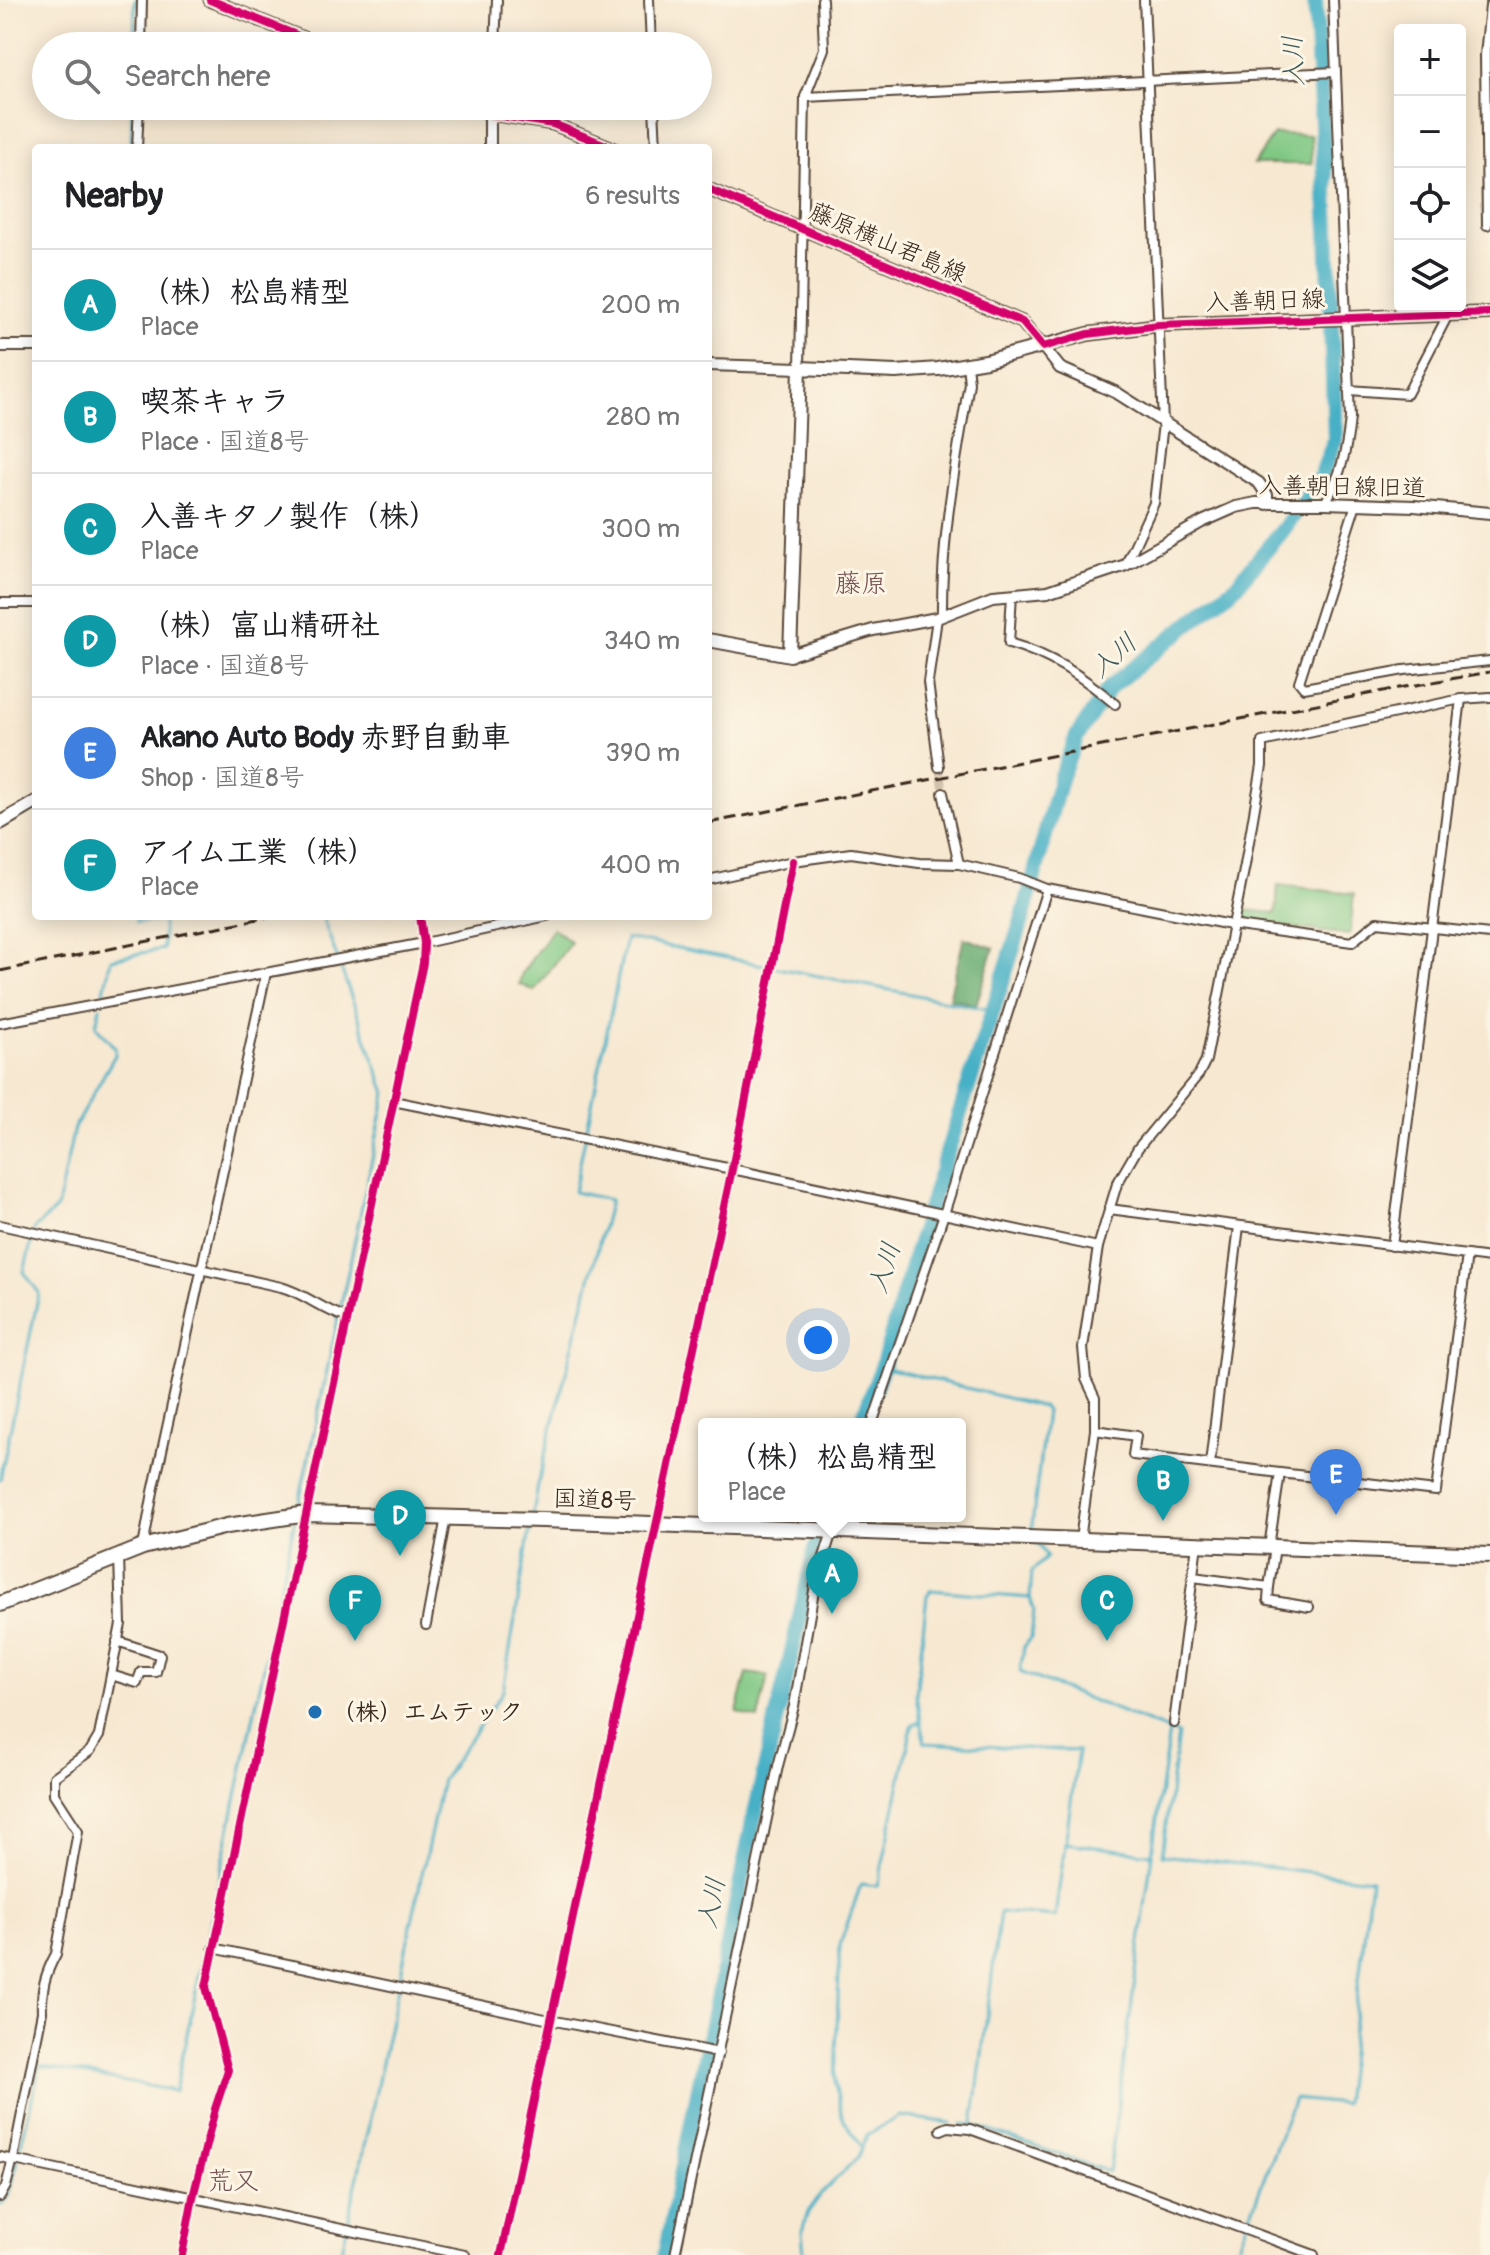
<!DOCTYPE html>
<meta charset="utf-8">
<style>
:root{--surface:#fff;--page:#f2f2f2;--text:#202124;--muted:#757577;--line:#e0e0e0;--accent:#1f6fb2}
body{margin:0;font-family:Pangolin,"Klee One",sans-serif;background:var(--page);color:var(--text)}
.controls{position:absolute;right:24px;top:24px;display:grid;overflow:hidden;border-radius:8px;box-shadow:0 4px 20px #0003}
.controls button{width:72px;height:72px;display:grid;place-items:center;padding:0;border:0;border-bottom:2px solid var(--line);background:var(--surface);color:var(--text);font:40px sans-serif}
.you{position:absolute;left:818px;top:1340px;width:28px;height:28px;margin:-20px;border:6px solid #fff;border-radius:50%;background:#1a73e8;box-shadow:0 0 0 12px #1a73e833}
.badge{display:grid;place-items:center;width:52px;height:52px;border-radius:50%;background:var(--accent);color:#fff;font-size:26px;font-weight:700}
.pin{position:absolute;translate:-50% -66px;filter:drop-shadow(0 2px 4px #0008)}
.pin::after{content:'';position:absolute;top:42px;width:28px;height:24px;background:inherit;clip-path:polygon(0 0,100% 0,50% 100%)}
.popup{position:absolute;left:698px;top:1418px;width:268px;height:104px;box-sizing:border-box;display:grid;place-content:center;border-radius:8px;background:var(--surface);filter:drop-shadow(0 2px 6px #0005);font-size:26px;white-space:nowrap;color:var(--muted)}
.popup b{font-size:30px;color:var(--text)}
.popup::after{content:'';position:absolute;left:50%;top:100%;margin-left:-16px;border:16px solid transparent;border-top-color:var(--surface)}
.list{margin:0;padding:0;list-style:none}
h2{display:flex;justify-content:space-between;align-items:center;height:104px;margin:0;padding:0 32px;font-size:34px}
h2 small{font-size:26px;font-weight:400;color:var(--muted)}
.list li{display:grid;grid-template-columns:52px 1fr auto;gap:24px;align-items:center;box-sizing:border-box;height:112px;padding:0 32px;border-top:2px solid var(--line)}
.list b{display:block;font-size:30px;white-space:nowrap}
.list p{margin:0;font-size:26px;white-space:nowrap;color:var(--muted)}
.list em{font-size:26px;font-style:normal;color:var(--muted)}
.icon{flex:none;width:44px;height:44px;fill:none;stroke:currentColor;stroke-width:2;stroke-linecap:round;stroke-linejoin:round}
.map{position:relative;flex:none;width:1490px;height:2255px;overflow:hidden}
.search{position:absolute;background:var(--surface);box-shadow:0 4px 20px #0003;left:32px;top:32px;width:680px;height:88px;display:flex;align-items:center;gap:20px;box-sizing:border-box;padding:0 28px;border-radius:44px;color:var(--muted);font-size:30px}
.panel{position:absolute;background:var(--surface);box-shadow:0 4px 20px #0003;left:32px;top:144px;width:680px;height:776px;border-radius:8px}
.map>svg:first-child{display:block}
</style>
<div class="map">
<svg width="1490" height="2255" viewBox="0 0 1490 2255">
<rect width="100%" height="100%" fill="#fcf5e5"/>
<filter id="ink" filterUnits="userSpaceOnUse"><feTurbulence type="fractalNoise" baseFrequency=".0125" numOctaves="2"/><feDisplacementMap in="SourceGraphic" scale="16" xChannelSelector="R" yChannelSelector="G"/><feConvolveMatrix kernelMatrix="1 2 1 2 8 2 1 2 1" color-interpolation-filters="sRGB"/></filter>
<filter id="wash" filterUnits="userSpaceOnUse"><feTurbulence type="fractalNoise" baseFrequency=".006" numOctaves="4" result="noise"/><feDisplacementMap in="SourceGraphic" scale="32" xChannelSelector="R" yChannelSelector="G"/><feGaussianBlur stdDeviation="1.8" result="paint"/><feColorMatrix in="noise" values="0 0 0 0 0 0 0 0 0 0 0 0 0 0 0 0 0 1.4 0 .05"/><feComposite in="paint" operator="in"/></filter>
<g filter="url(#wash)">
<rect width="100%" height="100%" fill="#f7e8d1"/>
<g fill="#7fc783" stroke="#5d7850" stroke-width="2">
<polygon points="1274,134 1311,135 1312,164 1254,164"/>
<polygon points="1278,885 1354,894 1350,935 1243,921 1246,910 1276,913"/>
<polygon points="553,928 571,942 534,991 519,984 522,973"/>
<polygon points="747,1673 768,1676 758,1719 737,1712"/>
</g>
<polygon fill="#67ac71" stroke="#516b48" stroke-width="2" points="964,938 994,948 976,1005 949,998"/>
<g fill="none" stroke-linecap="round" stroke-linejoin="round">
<g stroke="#47b0c6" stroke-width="3">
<polyline points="134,46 135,0"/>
<polyline points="131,148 132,106"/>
<polyline points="102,1000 111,959 163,949 163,921 136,923 136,916"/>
<polyline points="882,1367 1043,1407 1046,1411 1031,1533"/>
<polyline points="0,1479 39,1293 24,1272 35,1228 57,1208 74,1128 115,1055 115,1048 96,1026 100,1007"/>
<polyline points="297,1512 386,1093 322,916"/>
<polyline points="533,1515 539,1479 610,1200 574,1192 626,938 992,1010"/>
<polyline points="1038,1543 1047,1557 1032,1571 1030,1598 1034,1610 1031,1638 1024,1647 1020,1672 1178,1734 1162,1855 1371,1879 1344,2104 1294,2099 1235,2255"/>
<polyline points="920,1722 925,1743 1078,1751 1055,1917 1000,1912 973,2125"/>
<polyline points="1065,1843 1152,1854 1169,1732"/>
<polyline points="962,2124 973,2125 1109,2172 1152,1854"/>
<polyline points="861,2146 842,2117 835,2082 840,1945 861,1884 878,1886 912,1726 920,1721 916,1694 927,1595 931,1590 1030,1598"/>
<polyline points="0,2205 8,2197 40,2066 175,2091 295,1519"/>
<polyline points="341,2255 442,1780 503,1691 531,1523"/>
<polyline points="804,2255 802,2231 808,2212 821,2194 858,2157 867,2135 900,2116 951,2123"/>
</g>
<g stroke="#47b0c6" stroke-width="16">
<polyline points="861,1424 882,1367 933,1196 1023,917 1061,776 1077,736 1110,687 1234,588 1283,530 1321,476 1335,440 1328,229 1315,0"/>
<polyline points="665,2255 753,1822 815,1551 828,1516"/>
</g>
</g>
</g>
<g filter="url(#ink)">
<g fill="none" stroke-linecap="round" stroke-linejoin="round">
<polyline stroke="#d1c2ad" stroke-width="8" stroke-dasharray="8 4" stroke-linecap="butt" points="939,767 943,793"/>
<g stroke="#574639" stroke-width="12">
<g id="minor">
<polyline points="649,0 651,46"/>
<polyline points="141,46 142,0"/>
<polyline points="495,46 497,0"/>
<polyline points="805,97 1336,72"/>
<polyline points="654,106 656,148"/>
<polyline points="137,148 139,106"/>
<polyline points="1487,225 1485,55 1490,6"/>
<polyline points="800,368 805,97 824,49 822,0"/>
<polyline points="1349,390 1407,394 1449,313"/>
<path d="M1325,503C1341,476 1347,449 1350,418L1333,0"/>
<polyline points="1356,504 1299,682 1304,688 1404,670 1490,661"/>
<polyline points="1126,564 1154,503 1163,423 1144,0"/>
<path d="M1012,594L1009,643C1051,655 1082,676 1115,704"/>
<polyline points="0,603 36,603"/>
<path d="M942,616C941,537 956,461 969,383L967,364"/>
<polyline points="937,618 928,682 939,767"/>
<polyline points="943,793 959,864"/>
<polyline points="708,880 793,861 851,853 919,863 959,864 1019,878 1047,889 1231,925 1352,942 1377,922 1490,934"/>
<polyline points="0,1023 424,943 547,916"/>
<polyline points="393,1101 732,1169 1098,1247"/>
<polyline points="1109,1209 1490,1258"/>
<path d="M0,1225L281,1287C304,1293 322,1310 346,1317"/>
<polyline points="1392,1246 1461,699"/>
<polyline points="872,1424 944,1214 1047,889"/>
<polyline points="1095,1430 1136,1436 1133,1455 1280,1473 1269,1547"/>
<polyline points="1210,1464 1239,1226"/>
<polyline points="1280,1473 1436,1491 1467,1255"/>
<polyline points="1080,1540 1095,1430 1095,1398 1086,1379 1083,1348 1098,1247 1117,1184 1138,1148 1199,1074 1206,1060 1245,865 1262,766 1262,742 1461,699 1490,697"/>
<polyline points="143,1547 153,1492 266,973"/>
<polyline points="1193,1577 1269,1587 1275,1547"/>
<polyline points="1269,1587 1268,1600 1309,1607"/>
<polyline points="426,1625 446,1517"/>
<polyline points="111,1675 137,1683 141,1672 156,1672 160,1655 117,1641"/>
<polyline points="1174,1723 1197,1544"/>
<polyline points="213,1948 550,2020 719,2053"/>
<polyline points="941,2130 948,2127 970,2129 1314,2255"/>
<polyline points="0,2157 465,2255"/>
<path d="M0,2197L6,2186L13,2159L42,2012C41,1990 45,1974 56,1954L78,1831L54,1794V1777L90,1751L99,1736L121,1624L119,1556"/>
<polyline points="182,2255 193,2197 215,2109 228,2070 206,1987 423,963 424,943 420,916"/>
<polyline points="501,2255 732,1169 793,861"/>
<polyline points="675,2255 778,1766 794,1706 815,1585 830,1538 841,1516"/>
</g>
</g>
<g stroke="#574639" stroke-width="14">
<g id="tertiary">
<polyline points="490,148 490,114"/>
<polyline points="0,346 36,346"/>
<polyline points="1043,347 1060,368 1117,393 1259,483 1267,495 1267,504"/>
<polyline points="708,365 800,368"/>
<polyline points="790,655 873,630 937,618 993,596 1048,591 1126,565 1202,522 1236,507 1256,503 1325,503 1414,506 1490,513"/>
</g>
</g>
<g stroke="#574639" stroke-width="15">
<g id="secondary">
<polyline points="210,0 323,46"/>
<polyline points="473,106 490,114 553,124 613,148"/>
<polyline points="708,189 1022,322 1043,347"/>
</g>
</g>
<g stroke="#574639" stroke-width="16">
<g id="primary">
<polyline points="708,640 790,655 800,368 896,372 938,369 986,361 1088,334 1159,325 1490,313"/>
<polyline points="0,823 36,802"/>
</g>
</g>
<g stroke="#574639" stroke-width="18">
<polyline id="trunk" points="0,1604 143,1547 227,1526 307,1514 543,1520 1490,1555"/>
</g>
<use href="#minor" stroke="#fff" stroke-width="8"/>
<use href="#tertiary" stroke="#fff" stroke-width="10"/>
<use href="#secondary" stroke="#fff" stroke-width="11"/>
<use href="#primary" stroke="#fff" stroke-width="12"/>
<use href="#trunk" stroke="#fff" stroke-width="14"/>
<g stroke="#3b2a1e" stroke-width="3" stroke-dasharray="12 6" stroke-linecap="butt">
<polyline points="708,823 1399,688 1490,672"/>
<polyline points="0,971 273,916"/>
</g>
<g stroke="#fcf5e5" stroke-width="13">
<g id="cycleway">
<polyline points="210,0 323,46"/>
<polyline points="473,106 490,114 553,124 613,148"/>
<polyline points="708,189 1022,322 1043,347 1088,334 1159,325 1490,313"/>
<polyline points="182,2255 193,2197 215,2109 228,2070 206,1987 423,963 424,943 420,916"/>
<polyline points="501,2255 732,1169 793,861"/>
</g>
</g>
<use href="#cycleway" stroke="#d6006c" stroke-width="8"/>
</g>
</g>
<circle fill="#1f6fb2" stroke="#fcf5e5" stroke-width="3" cx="315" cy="1712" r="8"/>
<g text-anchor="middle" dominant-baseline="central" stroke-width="6" stroke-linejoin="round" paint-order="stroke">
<g font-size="24" fill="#3b2a1e" stroke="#fcf5e5">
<text transform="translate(888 243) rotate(23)">藤原横山君島線</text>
<text transform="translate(1265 301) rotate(-2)">入善朝日線</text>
<text transform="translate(1342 487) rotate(1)">入善朝日線旧道</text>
<text transform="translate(595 1500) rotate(2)">国道8号</text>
</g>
<g font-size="24" font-weight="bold" fill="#3b2a1e" stroke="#fcf5e5" text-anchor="start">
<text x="331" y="1712">（株）エムテック</text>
</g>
<g font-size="26" font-style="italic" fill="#3f5959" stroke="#fcf5e5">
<text transform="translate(1294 61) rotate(-93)">入川</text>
<text transform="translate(1114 656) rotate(-42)">入川</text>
<text transform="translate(885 1268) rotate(-73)">入川</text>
<text transform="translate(712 1903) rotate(-79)">入川</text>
</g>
<g font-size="26" fill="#735050" stroke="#fcf5e5">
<text x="861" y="584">藤原</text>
<text x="233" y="2181">荒又</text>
</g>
</g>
</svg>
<div class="controls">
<button>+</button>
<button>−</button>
<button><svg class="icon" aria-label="locate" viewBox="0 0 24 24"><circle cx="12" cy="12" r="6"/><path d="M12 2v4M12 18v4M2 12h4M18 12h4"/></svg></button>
<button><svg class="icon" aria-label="layers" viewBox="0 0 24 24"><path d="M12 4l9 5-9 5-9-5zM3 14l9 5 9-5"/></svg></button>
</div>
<div class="you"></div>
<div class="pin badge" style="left:832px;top:1614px;background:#0f9aa8">A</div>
<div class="popup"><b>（株）松島精型</b>Place</div>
<div class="pin badge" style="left:1163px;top:1521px;background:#0f9aa8">B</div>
<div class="pin badge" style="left:1107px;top:1641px;background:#0f9aa8">C</div>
<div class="pin badge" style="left:400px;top:1556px;background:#0f9aa8">D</div>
<div class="pin badge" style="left:1336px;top:1515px;background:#3f7fe0">E</div>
<div class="pin badge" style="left:355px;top:1641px;background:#0f9aa8">F</div>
<div class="search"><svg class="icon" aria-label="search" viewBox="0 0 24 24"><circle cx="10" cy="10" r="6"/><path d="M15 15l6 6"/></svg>Search here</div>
<section class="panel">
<h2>Nearby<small>6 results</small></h2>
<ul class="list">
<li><span class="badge" style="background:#0f9aa8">A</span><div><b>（株）松島精型</b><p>Place</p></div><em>200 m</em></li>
<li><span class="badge" style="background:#0f9aa8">B</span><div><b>喫茶キャラ</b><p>Place · 国道8号</p></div><em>280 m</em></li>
<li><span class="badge" style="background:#0f9aa8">C</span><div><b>入善キタノ製作（株）</b><p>Place</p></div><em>300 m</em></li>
<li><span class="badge" style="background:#0f9aa8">D</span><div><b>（株）富山精研社</b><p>Place · 国道8号</p></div><em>340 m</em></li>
<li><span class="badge" style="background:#3f7fe0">E</span><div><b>Akano Auto Body 赤野自動車</b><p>Shop · 国道8号</p></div><em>390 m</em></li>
<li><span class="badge" style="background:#0f9aa8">F</span><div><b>アイム工業（株）</b><p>Place</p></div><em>400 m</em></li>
</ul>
</section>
</div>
